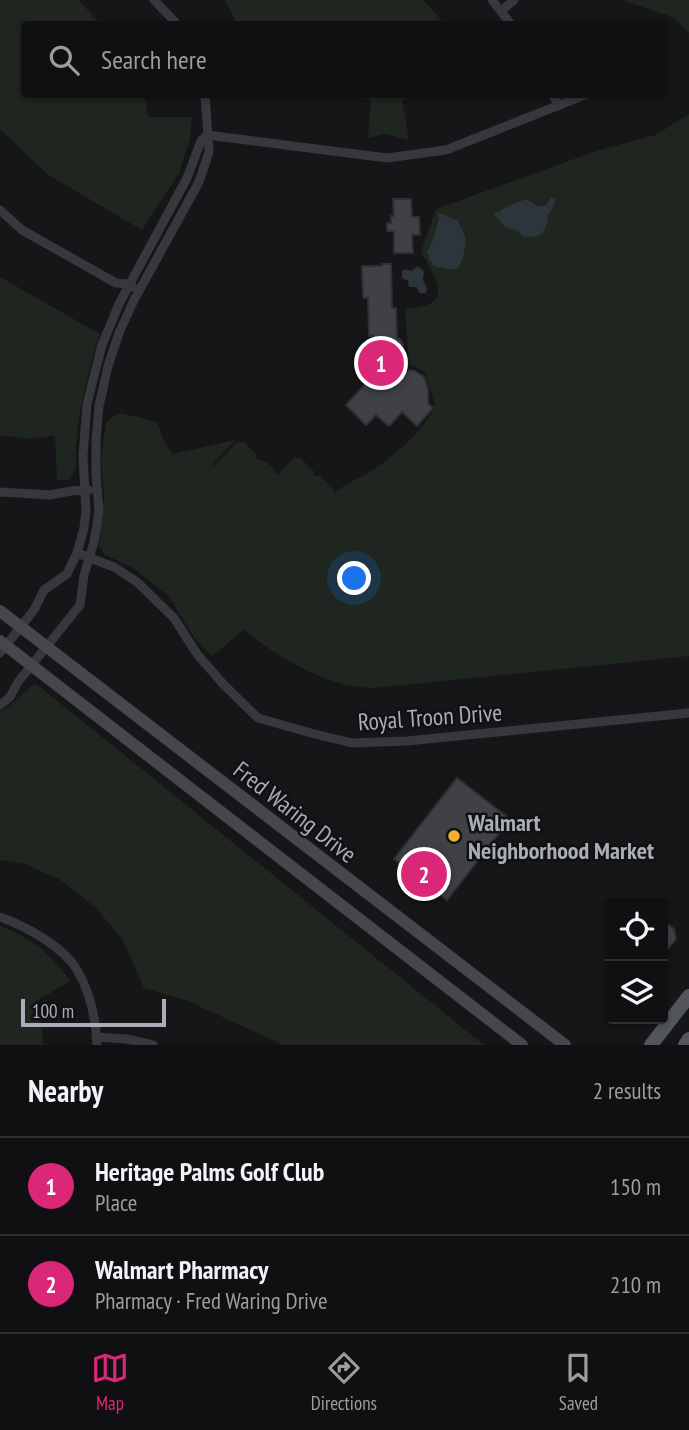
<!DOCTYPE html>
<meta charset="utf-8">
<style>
:root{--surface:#101012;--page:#19191b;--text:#f1f3f6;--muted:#9c9d9f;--line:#303032;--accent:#db2777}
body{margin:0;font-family:"PT Sans Narrow",sans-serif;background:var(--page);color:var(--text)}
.controls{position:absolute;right:21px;bottom:21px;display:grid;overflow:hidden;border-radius:7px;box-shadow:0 2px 5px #0004}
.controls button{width:63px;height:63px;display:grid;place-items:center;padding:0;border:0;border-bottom:2px solid var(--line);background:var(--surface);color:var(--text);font:35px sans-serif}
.scale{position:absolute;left:21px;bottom:18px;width:145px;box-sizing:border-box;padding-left:7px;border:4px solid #a8adb8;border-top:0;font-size:19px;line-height:24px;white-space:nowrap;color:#a8adb8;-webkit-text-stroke:5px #111113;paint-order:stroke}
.you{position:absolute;left:355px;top:579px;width:24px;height:24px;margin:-18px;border:5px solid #fff;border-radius:50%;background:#1a73e8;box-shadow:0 0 0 10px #1a73e833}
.badge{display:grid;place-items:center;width:46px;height:46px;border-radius:50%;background:var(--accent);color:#fff;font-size:23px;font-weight:700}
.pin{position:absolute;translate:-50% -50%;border:4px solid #fff;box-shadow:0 2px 7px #0006}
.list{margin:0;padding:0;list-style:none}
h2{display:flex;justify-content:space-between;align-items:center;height:91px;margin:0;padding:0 28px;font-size:30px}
h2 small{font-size:23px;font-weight:400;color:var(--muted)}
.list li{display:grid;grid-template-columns:46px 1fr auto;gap:21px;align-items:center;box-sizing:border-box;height:98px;padding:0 28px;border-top:2px solid var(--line)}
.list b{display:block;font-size:26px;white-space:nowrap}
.list p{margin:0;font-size:23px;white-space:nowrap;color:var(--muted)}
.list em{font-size:23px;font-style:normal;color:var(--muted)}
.icon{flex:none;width:38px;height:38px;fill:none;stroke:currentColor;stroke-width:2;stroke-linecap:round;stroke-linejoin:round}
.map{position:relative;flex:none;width:689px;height:1045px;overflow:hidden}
.search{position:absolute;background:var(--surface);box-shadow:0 2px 5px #0004;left:21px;right:21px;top:21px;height:77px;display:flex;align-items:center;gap:18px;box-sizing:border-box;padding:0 24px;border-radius:7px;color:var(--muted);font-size:26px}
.sheet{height:287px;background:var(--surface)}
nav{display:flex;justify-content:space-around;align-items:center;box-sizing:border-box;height:98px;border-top:2px solid var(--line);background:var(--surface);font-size:19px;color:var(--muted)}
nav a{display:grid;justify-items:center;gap:4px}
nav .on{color:var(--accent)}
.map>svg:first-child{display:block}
</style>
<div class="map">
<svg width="689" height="1045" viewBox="0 0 689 1045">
<rect width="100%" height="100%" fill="#161618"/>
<g fill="#1e261f">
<polygon points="0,0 78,0 101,24 24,24 24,94 144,95 148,117 192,117 190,139 179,173 142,230 47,174 0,129"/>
<polygon points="225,0 423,0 445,24 237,24"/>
<polygon points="622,0 689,0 689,33 675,18"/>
<polygon points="338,95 430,94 430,95 402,100 409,140 386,134 368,138 371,100"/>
<path d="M689,114V656L374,688C365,687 355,687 346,685C308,675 274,654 244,630L212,656L195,639L173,603L165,593L133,568L105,555L99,547L104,497L101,458L106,423L113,416L120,413L154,421L158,424L164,442L173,454L235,440L212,464L214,466L237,442H244L256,454L257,459C265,460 275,467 277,475L294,458H300L313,470L314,476H320L333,488L334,494C346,482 362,478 376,468C397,453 425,430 435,405L424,371L409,365L405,309C455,307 438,281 421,252L436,209L599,150L656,135Z"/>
<path d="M0,277L100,334C88,372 78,410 76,449C76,460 78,473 68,480H57L55,437L52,436L27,439L0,435Z"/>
<path d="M35,683L484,1045H283L188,1001L144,988L123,940L96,908L59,879L25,864L0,860V711C15,703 22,694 35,683Z"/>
<path d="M0,926C30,937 52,954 70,981L35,1002L42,1029L43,1045H0Z"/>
</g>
<g fill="#2c353c">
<path d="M551,197L556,199L551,211L548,215C546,233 543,237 524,237L517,230L510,229L503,225L498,218L494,216L496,212H499L504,208L526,199C536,205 544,213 551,197Z"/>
<path d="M440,213L458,221C460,226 464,232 465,237C466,244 463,267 455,269C448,270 439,267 432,265V262L429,260V254L427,252C433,241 436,230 439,218L437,216Z"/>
<polygon points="418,266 424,271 423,280 427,289 426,293 420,293 416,287 409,287 408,281 402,278 402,271 405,269 411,271"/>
</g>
<g fill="#404145" stroke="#303034" stroke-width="2">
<polygon points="393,199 411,199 412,217 419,217 420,235 412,235 413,253 394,253 394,231 387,231 387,223 391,223 391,216 394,216"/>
<polygon points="382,264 391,264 392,308 396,308 397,338 401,340 403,344 402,348 398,351 398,371 413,370 424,377 428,389 428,403 433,408 417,426 402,412 389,426 376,415 366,425 346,405 380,368 365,369 364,357 374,357 373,336 369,336 368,298 364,298 363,296 362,266 382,266"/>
<polygon points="457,778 510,819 447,900 394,859"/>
<polygon points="663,920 674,929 676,939 663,955"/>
</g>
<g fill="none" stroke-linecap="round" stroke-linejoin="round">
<g stroke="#37383d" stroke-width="9">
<polyline points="154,0 177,24"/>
<polyline points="492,0 511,24"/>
<polyline points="501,11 514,0"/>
<polyline points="553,94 558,106"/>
<polyline points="207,135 387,158 446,150 587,94"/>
<polyline points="0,210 22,230 116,283 129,284 133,287"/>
<polyline points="0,492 50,495 71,491 89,490"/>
<polyline points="77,553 114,567 137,582 174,618 197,654 224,685 258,718 311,733 352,743 407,741 689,713"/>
<polyline points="0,653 34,610 44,590 67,574 77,553 84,528 86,510 83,456 87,404 102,345 119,304 187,178 201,141 207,135"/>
<polyline points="0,705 10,697 18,682 80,605 84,575 94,542 99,511 96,474 96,440 99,406 108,366 119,333 134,300 199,182 209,152 205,94"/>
<path d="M0,917C25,926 63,946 77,970C90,992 96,1020 97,1045"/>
<polyline points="96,1037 127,1039 153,1045"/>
</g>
<g stroke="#45474d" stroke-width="12">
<polyline points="0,611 565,1045"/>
<polyline points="0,641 522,1045"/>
</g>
<g stroke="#53555c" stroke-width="14">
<polyline points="651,1045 689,996"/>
<polyline points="685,1045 689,1039"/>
</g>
</g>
<circle fill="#f2b134" stroke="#111113" stroke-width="2.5" cx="454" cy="836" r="7"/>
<g text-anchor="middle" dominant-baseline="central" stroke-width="5" stroke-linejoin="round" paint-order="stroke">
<g font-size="24" fill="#a8adb8" stroke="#111113">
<text transform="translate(430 717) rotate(-4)">Royal Troon Drive</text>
<text transform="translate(295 812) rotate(38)">Fred Waring Drive</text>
</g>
<g font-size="24" font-weight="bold" fill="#a8adb8" stroke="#111113" text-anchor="start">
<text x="468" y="822">Walmart<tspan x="468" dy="28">Neighborhood Market</tspan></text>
</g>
</g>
</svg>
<div class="controls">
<button><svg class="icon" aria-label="locate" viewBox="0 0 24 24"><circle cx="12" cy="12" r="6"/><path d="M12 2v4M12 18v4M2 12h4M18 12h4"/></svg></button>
<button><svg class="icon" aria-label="layers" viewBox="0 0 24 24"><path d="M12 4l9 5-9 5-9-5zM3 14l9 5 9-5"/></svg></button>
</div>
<div class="scale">100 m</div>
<div class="you"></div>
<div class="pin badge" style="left:381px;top:363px">1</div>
<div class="pin badge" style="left:424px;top:874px">2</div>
<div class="search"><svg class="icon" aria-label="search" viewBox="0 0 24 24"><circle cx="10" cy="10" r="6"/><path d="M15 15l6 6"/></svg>Search here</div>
</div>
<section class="sheet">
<h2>Nearby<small>2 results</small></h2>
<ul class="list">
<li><span class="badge">1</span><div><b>Heritage Palms Golf Club</b><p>Place</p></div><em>150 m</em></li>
<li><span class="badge">2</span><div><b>Walmart Pharmacy</b><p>Pharmacy · Fred Waring Drive</p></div><em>210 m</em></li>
</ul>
</section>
<nav>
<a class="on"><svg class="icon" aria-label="map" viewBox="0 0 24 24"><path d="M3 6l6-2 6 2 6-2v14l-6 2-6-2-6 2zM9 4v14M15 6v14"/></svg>Map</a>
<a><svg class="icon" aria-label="directions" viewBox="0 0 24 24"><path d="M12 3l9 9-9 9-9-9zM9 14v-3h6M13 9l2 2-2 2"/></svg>Directions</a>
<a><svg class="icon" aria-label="saved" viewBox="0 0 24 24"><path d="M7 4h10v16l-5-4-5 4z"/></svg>Saved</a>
</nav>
